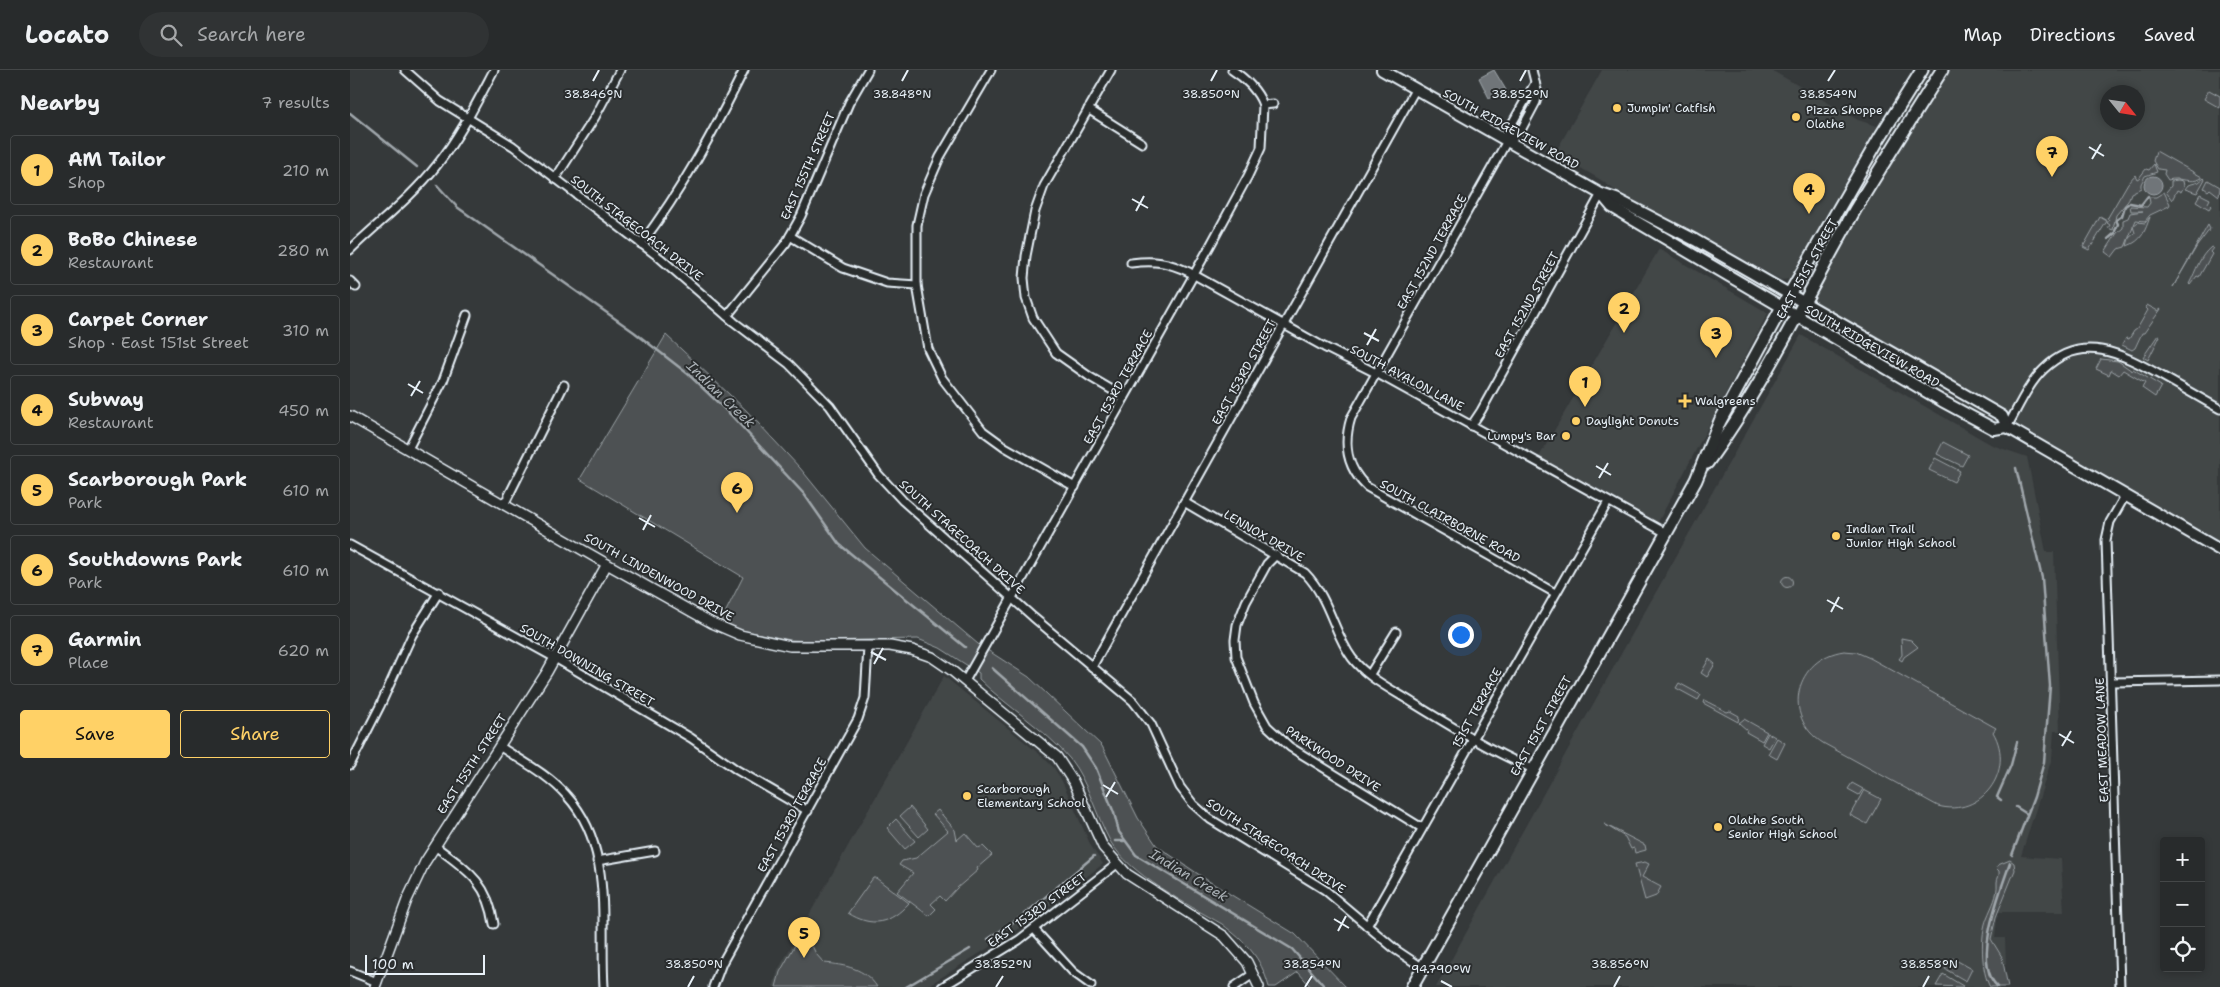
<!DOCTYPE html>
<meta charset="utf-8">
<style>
:root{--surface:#282b2c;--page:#303334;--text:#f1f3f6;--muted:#a5a7a9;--line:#444748;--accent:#ffd166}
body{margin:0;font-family:"Shantell Sans",sans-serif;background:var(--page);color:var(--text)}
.controls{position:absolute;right:15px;bottom:15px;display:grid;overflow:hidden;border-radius:5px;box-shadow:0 2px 8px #0003}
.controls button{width:45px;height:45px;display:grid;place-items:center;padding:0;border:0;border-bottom:1px solid var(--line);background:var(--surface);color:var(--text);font:25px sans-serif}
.compass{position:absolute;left:1750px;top:15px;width:45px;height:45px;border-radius:50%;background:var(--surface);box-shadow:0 2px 8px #0003;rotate:120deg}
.scale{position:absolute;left:15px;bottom:12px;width:120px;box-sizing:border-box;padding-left:5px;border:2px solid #e8f1f8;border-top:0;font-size:14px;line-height:18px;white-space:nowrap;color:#e8f1f8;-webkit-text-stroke:4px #2a2d2e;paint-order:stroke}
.you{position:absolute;left:1110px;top:564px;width:18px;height:18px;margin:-12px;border:4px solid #fff;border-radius:50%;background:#1a73e8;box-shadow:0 0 0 8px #1a73e833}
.badge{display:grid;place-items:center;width:32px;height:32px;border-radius:50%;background:var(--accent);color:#111;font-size:16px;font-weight:700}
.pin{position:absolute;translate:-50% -41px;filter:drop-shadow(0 1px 2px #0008)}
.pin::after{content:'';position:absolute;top:26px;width:18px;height:15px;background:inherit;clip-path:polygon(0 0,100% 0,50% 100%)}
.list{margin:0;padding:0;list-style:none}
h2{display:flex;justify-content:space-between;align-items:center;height:65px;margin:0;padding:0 20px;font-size:21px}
h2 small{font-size:16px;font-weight:400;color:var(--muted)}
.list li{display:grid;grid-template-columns:32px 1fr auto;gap:15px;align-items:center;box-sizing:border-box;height:70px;margin:0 10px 10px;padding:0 10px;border:1px solid var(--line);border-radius:5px}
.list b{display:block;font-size:19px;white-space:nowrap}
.list p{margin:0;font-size:16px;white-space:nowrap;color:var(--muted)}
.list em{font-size:16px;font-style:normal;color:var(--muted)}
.actions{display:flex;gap:10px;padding:15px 20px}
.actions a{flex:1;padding:11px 0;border:1px solid var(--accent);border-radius:5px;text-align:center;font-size:18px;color:var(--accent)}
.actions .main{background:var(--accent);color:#111}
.icon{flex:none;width:28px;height:28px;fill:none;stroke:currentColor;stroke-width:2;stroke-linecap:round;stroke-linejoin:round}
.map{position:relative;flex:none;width:1870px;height:917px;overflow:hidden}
header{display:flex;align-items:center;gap:30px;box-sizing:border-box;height:70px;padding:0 25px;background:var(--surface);border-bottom:1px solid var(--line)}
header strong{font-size:24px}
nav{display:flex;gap:28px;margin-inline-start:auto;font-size:18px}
.search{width:350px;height:45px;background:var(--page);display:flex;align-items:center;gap:12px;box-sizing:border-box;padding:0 18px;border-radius:28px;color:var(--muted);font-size:19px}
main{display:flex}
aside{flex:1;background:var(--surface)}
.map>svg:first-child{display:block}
</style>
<header>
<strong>Locato</strong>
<div class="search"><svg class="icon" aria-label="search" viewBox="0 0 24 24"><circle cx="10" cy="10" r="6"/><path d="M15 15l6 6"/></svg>Search here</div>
<nav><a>Map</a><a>Directions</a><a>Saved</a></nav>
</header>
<main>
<aside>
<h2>Nearby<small>7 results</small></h2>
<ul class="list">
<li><span class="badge">1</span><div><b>AM Tailor</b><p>Shop</p></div><em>210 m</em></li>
<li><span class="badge">2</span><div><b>BoBo Chinese</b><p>Restaurant</p></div><em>280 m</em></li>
<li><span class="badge">3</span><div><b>Carpet Corner</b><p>Shop · East 151st Street</p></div><em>310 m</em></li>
<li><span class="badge">4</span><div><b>Subway</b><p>Restaurant</p></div><em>450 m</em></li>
<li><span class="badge">5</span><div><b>Scarborough Park</b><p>Park</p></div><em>610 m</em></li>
<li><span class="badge">6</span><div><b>Southdowns Park</b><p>Park</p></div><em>610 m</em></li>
<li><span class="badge">7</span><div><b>Garmin</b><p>Place</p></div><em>620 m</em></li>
</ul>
<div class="actions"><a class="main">Save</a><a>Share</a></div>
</aside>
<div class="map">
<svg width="1870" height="917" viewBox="0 0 1870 917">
<rect width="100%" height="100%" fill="#35393a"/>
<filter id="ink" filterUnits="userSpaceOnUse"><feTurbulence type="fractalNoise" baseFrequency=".02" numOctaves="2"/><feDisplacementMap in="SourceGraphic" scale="10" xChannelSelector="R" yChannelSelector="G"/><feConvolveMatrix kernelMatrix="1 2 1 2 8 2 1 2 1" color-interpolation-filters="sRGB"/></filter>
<g filter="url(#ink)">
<g fill="#424647" fill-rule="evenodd">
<polygon points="1252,0 1421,0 1508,50 1527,56 1442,205 1439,209 1431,210 1263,119 1251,110 1205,83"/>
<path d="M1592,0H1870V480L1657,357L1650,345L1454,234ZM1758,22H1788V52H1758Z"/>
<polygon points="1309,179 1418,243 1305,458 1186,392"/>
<polygon points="1451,265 1642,375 1677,387 1696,482 1704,482 1710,661 1704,661 1702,688 1671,786 1711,789 1714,842 1648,842 1645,868 1655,868 1656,894 1650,894 1654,917 1086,917 1271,584"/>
<polygon points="594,606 692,686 704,698 712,711 741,776 753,794 670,858 576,917 423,917 428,900"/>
</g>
<g fill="#4d5152" stroke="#9aa1a5">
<polygon points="1859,20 1870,26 1870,38 1854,29"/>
<path d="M1806,81L1852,107V108C1840,115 1831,106 1818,110L1814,104L1815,100L1808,99L1803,91Z"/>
<polygon points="1804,94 1807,102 1795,106 1791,114 1791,118 1781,123 1778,131 1766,145 1763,160 1758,158 1760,155 1757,153 1759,150 1757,149 1778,113 1785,105 1787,109 1789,108 1796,99 1799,100"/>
<polygon points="1854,108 1855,109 1847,123 1835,119 1838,115 1849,112"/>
<polygon points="1828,110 1833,111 1834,116 1831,122 1827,120 1822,130 1816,122 1821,116 1821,111"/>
<polygon points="1858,110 1870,117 1869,126 1860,119 1858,121 1854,118"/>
<polygon points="1814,122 1820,134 1819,136 1800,145 1795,151 1786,150 1775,177 1768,179 1762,187 1755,182 1767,163 1773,158 1773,150 1778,148 1780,143 1793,141 1781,141 1780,136 1797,137 1800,133 1799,127 1806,127"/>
<polygon points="1850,124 1860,129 1858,133 1861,136 1859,139 1846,131"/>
<polygon points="1750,147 1757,151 1739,180 1733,177"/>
<path d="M1800,147C1795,161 1792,171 1777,176L1779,168L1785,163L1783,156L1788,152L1795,153Z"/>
<polygon points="1858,155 1860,159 1847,176 1823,217"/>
<path d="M1861,177L1863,178L1860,182L1862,184L1849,207L1847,206L1840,215L1839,214C1847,199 1849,187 1861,177Z"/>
<polygon points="1797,235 1808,241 1811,239 1794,263 1792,263 1785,278 1782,280 1772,275 1776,268 1779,269 1784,261 1787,259 1798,240 1796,238"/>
<path d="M316,265L396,340L450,398L515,478L628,574L679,607L752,676L788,748L807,776L857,810L945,864L996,917H961L948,902L926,917H919C910,885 897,874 872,854C838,835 779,804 760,771C746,745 738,712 720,689C694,658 657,637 629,609V603L590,578L568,569L465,571L440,570L391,560L371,551L393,507L230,409Z"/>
<polygon points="1808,265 1810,266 1798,290 1793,287"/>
<polygon points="1751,289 1768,291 1782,301 1783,299 1811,316 1805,327 1792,318 1795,313 1773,300 1769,305 1761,300 1759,305 1746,299"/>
<polygon points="1593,372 1618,385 1612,396 1587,384"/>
<polygon points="1585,388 1610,401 1604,412 1579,400"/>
<circle cx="1437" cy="512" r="5.5"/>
<polygon points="1551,568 1561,570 1568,577 1554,587 1552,591 1549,589 1552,585"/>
<path d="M1494,581L1506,582L1520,588L1646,658L1643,662C1666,701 1631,748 1588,736L1473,673C1431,647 1445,588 1494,581Z"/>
<polygon points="1359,589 1365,594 1357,607 1351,603"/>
<polygon points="1329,613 1351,625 1348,630 1326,618"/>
<polygon points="1354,630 1377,642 1380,641 1389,646 1388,652 1353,633"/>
<polygon points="1394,649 1417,662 1412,671 1396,662 1397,660 1389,653"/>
<polygon points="1418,663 1425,667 1419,678 1412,674"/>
<polygon points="1427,668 1435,673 1427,689 1418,684"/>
<polygon points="1502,713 1513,719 1509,725 1498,719"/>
<polygon points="1514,720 1531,729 1517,754 1500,745"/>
<polygon points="560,737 578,759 569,767 550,746"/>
<polygon points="588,740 605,760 607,770 615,763 628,778 633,776 642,785 627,798 628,800 607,818 595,831 590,826 581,834 586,839 579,846 547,822 563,803 549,795 552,791 566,788 598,761 583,744"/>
<polygon points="546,749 565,771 555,779 537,758"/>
<polygon points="1254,754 1295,775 1296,780 1285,783 1284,778 1281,779 1275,767"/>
<path d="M1660,790L1664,793L1665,800L1646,847L1641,869L1652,887L1658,917H1640C1631,902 1630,864 1637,848C1642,835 1648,827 1647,812C1647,809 1650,805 1649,801L1646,798L1648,795Z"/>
<polygon points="1295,792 1299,794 1292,807 1311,817 1306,826 1295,830 1285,794"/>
<path d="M523,808H526L559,833C540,854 522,858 498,843Z"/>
<path d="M454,859L466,884L474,893C495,895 515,898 527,917H426L430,902Z"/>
<polygon points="1602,888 1622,899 1616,911 1595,899"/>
<polygon points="1593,904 1613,916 1612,917 1586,916"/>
</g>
<g fill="#707579" stroke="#a0a7ac">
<polygon points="1144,0 1156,20 1139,28 1129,8"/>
<circle cx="1803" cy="115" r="9"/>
</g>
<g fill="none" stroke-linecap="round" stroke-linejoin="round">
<g stroke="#a0a7ac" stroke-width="2.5">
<polyline points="0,43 67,97"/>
<polyline points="87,115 107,137 284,262 338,304 380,344 454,424 489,474 615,577"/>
<polyline points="1780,133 1791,135 1798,126"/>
<polyline points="1765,161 1768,154 1766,150 1772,146 1775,136 1778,134"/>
<polyline points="1758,169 1765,163"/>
<polyline points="642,598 732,677 746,698 764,743 769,762 786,785 942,879 975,917"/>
<polyline points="1651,730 1647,727 1661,695 1667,672"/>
<polyline points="1666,737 1677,744"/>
<polyline points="765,771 774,771"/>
<polyline points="1662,785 1684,727 1694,692 1700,616 1692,508 1666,398"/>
<polyline points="638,869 674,845 744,786"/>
<polyline points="556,917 620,879"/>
<path d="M1648,917C1621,894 1650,822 1660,793"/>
</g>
<g stroke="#e8f1f8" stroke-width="11">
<g id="minor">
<polyline points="55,0 90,31 163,76 310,188 384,252 439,294 480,336 528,404 553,431 683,547 783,631 801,654 830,717 843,734 860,749 975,820 1046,880 1073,898"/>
<polyline points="641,0 590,87 574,124 567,155 567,215 578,279 592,308 633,361 655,377 725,417"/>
<polyline points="761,0 694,116 685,141 676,186 674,208 676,228 683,248 706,283 740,307 774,327"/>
<path d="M882,0C895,8 908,21 913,35"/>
<path d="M1185,13L1159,59L1157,71L1001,348C993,374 996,397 1017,417L1205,523"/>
<polyline points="738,39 792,73"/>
<polyline points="1157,71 1169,64 1186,32 1188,24 1182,0"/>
<polyline points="205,109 245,47 270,0"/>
<polyline points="440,166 493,198 537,213 567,215"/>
<path d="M291,174C332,120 364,61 394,0"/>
<path d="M0,180C29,152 62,127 87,95C110,66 127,32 144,0"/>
<path d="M781,193C805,190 817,192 839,202L974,277L1026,303L1316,463"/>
<polyline points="0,211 6,217"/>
<polyline points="377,246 436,173 451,146 499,33 518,0"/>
<polyline points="1121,356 1131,341 1251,124"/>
<path d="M1657,357C1668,338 1678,314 1694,299C1732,262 1772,284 1810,305C1830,316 1850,328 1870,339"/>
<polyline points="58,379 93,311 117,245"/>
<path d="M834,432L955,503C980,529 983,562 1002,588C1017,608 1043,620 1063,633C1102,657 1141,681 1183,699"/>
<polyline points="154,435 214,315"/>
<polyline points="0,475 205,588 341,668 387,700 458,741"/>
<polyline points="926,485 917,494 896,532 887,555 885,570 886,587 904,633 917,656 940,677 1072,758"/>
<polyline points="742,597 1065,20"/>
<polyline points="1020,604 1046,562"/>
<polyline points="615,611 860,176 898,106 911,78 913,35 923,34"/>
<polyline points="1762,612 1870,610"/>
<path d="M149,676C172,691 199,705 217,726C264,777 250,854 254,917"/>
<polyline points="0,695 30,636 62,565 89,522"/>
<path d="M85,776C117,800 138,812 144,854"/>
<polyline points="247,791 305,781"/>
<polyline points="1017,856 1258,432"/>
<polyline points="684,859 723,902 741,915"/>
<polyline points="0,901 27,912"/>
<polyline points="363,917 372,893 508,649 515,628 518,577"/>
<polyline points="592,917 669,870 767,794"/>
<polyline points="884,917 903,904"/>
<polyline points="1770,917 1756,470 1760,452 1775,426"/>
</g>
</g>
<g stroke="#e8f1f8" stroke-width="12">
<g id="tertiary">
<polyline points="0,346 257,494 362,553 390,565 440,576 540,576 562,580 582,587 601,600 707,687 724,713 753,777 777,804 874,866 897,892 909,917"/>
<polyline points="25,917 57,830 75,792 197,602 257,494"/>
</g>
</g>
<g stroke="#e8f1f8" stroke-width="14">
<g id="secondary">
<polyline points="1032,0 1251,124 1266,129 1345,170 1652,346 1657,357 1870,480"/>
<polyline points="1252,125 1262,137 1282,149 1592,331 1644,359 1657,357"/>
</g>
</g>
<g stroke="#e8f1f8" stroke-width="15">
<g id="primary">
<path d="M1357,393C1415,313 1457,224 1506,138C1534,92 1563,46 1592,0"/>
<polyline points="1062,917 1346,410 1370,351 1432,237 1530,67 1572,0"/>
</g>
</g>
<use href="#minor" stroke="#2a2d2e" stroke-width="7"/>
<use href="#tertiary" stroke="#2a2d2e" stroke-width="9"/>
<use href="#secondary" stroke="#2a2d2e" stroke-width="10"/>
<use href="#primary" stroke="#2a2d2e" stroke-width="11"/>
</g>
</g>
<path fill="none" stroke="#e8f1f8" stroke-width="2" d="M243,11L249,0M552,11L558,0M861,11L867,0M1170,11L1176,0M1478,11L1485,0M1739,77L1754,86M1742,89L1751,74M782,129L798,138M786,141L794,126M1014,263L1029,271M1017,275L1026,259M58,314L73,323M61,326L70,311M1246,396L1261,405M1249,408L1258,393M289,448L305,457M293,460L301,445M1477,530L1493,539M1481,542L1489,527M521,582L536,590M524,594L533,578M1709,664L1724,673M1712,676L1721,661M753,715L768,724M756,727L765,712M984,849L999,858M988,861L996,846M1091,911L1102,917M338,917L344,906M646,917L653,906M955,917L962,906M1264,917L1270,906M1573,917L1579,906"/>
<g fill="#ffd166" stroke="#2a2d2e" stroke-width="2">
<circle cx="1267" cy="38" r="5"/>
<circle cx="1446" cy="47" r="5"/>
<path d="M1332.5 323.5h5v5h5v5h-5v5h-5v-5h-5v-5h5z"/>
<circle cx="1226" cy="351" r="5"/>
<circle cx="1216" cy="366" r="5"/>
<circle cx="1486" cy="466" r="5"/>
<circle cx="617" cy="726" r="5"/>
<circle cx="1368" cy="757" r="5"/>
</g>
<g text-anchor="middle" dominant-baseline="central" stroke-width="4" stroke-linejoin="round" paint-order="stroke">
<g font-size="12" fill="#e8f1f8" stroke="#2a2d2e" text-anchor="start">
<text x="1277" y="38">Jumpin' Catfish</text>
<text x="1456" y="40">Pizza Shoppe<tspan x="1456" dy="14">Olathe</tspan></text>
<text x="1345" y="331">Walgreens</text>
<text x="1236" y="351">Daylight Donuts</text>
<text x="1206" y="366" text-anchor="end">Lumpy's Bar</text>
<text x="1496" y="459">Indian Trail<tspan x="1496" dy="14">Junior High School</tspan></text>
<text x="627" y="719">Scarborough<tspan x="627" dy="14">Elementary School</tspan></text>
<text x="1378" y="750">Olathe South<tspan x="1378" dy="14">Senior High School</tspan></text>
</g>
<g font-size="12" fill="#e8f1f8" stroke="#2a2d2e">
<text transform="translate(1161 59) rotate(29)">SOUTH RIDGEVIEW ROAD</text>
<text transform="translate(458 96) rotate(-66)">EAST 155TH STREET</text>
<text transform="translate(287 158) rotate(38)">SOUTH STAGECOACH DRIVE</text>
<text transform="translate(1082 182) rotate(-61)">EAST 152ND TERRACE</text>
<text transform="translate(1457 199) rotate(-61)">EAST 151ST STREET</text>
<text transform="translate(1177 235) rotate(-61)">EAST 152ND STREET</text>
<text transform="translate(1522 276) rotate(30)">SOUTH RIDGEVIEW ROAD</text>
<text transform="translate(894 302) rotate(-61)">EAST 153RD STREET</text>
<text transform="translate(1057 308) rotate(28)">SOUTH AVALON LANE</text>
<text transform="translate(768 317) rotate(-61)">EAST 153RD TERRACE</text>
<text transform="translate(1100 451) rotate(29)">SOUTH CLAIRBORNE ROAD</text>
<text transform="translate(914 466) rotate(30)">LENNOX DRIVE</text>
<text transform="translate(612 467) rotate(42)">SOUTH STAGECOACH DRIVE</text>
<text transform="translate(309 507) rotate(29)">SOUTH LINDENWOOD DRIVE</text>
<text transform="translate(237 595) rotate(30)">SOUTH DOWNING STREET</text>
<text transform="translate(1127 638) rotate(-61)">151ST TERRACE</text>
<text transform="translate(1191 656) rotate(-61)">EAST 151ST STREET</text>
<text transform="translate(1752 670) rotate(-92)">EAST MEADOW LANE</text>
<text transform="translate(983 689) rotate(33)">PARKWOOD DRIVE</text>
<text transform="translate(122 694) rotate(-57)">EAST 155TH STREET</text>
<text transform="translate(442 745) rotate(-61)">EAST 153RD TERRACE</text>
<text transform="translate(926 776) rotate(33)">SOUTH STAGECOACH DRIVE</text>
<text transform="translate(687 840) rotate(-36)">EAST 153RD STREET</text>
</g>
<g font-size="14" font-style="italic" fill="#acb3b8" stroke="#2a2d2e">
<text transform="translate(371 324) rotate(44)">Indian Creek</text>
<text transform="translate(839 805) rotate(31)">Indian Creek</text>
</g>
</g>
<g font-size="12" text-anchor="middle" fill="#e8f1f8" stroke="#2a2d2e" stroke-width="4" stroke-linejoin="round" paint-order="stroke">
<text x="1478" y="28">38.854°N</text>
<text x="243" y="28">38.846°N</text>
<text x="552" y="28">38.848°N</text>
<text x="861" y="28">38.850°N</text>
<text x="1170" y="28">38.852°N</text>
<text x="344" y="898">38.850°N</text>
<text x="653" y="898">38.852°N</text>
<text x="962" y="898">38.854°N</text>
<text x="1270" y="898">38.856°N</text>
<text x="1579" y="898">38.858°N</text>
<text x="1091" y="903">94.790°W</text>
</g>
</svg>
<div class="controls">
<button>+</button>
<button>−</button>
<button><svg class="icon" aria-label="locate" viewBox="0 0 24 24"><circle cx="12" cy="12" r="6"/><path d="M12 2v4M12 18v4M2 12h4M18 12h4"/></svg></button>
</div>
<svg class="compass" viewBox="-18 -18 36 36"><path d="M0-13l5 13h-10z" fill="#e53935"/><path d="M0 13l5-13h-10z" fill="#a5a7a9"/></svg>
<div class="scale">100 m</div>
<div class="you"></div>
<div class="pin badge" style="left:1235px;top:337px">1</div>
<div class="pin badge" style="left:1274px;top:263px">2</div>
<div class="pin badge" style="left:1366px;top:288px">3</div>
<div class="pin badge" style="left:1459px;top:144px">4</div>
<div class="pin badge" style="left:454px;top:888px">5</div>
<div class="pin badge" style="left:387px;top:443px">6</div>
<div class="pin badge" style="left:1702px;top:107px">7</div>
</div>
</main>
